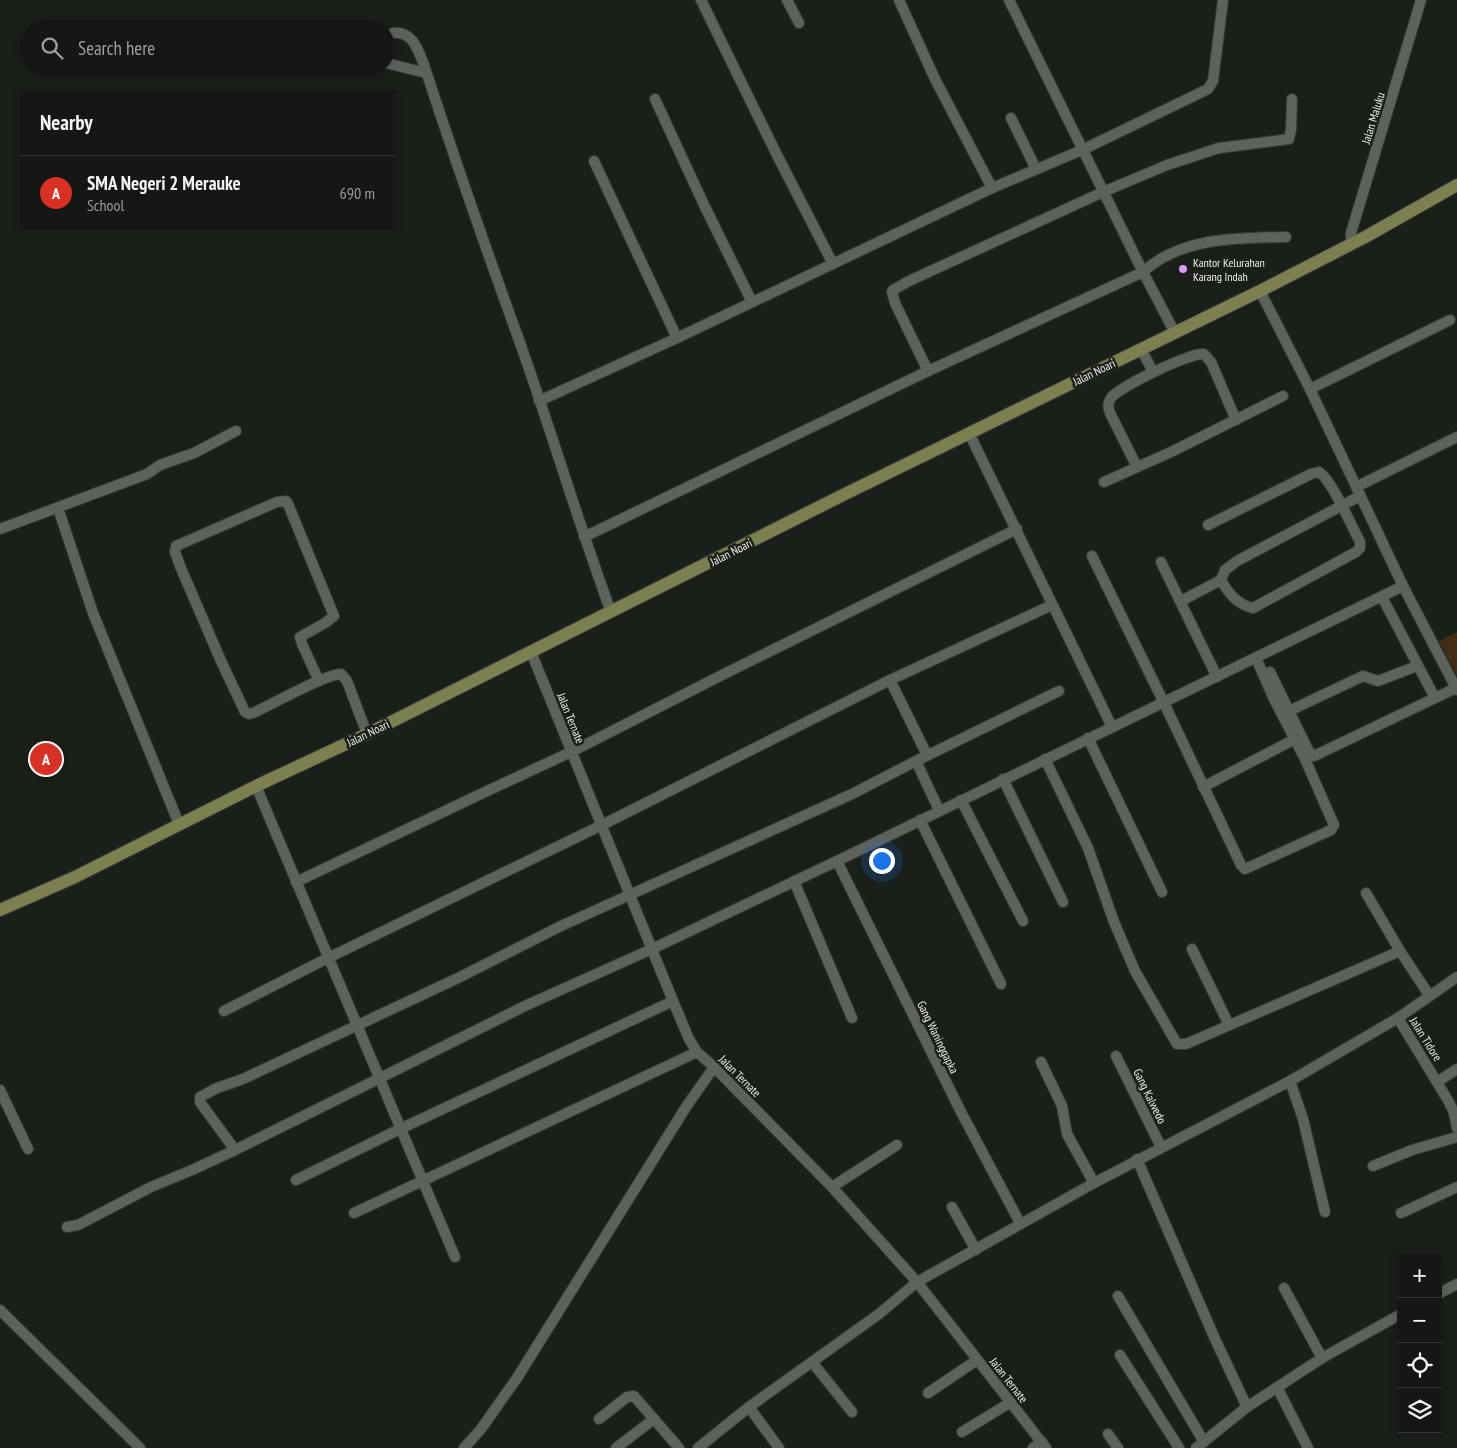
<!DOCTYPE html>
<meta charset="utf-8">
<style>
:root{--surface:#141714;--page:#1d201d;--text:#f1f3f6;--muted:#9d9fa0;--line:#333634;--accent:#d93025}
body{margin:0;font-family:"PT Sans Narrow",sans-serif;background:var(--page);color:var(--text)}
.controls{position:absolute;right:15px;bottom:15px;display:grid;overflow:hidden;border-radius:0px;box-shadow:0 2px 8px #0003}
.controls button{width:45px;height:45px;display:grid;place-items:center;padding:0;border:0;border-bottom:1px solid var(--line);background:var(--surface);color:var(--text);font:25px sans-serif}
.you{position:absolute;left:881px;top:860px;width:18px;height:18px;margin:-12px;border:4px solid #fff;border-radius:50%;background:#1a73e8;box-shadow:0 0 0 8px #1a73e833}
.badge{display:grid;place-items:center;width:32px;height:32px;border-radius:50%;background:var(--accent);color:#fff;font-size:16px;font-weight:700}
.pin{position:absolute;translate:-50% -50%;border:2px solid #fff;box-shadow:0 1px 5px #0006}
.list{margin:0;padding:0;list-style:none}
h2{display:flex;justify-content:space-between;align-items:center;height:65px;margin:0;padding:0 20px;font-size:21px}
h2 small{font-size:16px;font-weight:400;color:var(--muted)}
.list li{display:grid;grid-template-columns:32px 1fr auto;gap:15px;align-items:center;box-sizing:border-box;height:75px;padding:0 20px;border-top:1px solid var(--line)}
.list b{display:block;font-size:19px;white-space:nowrap}
.list p{margin:0;font-size:16px;white-space:nowrap;color:var(--muted)}
.list em{font-size:16px;font-style:normal;color:var(--muted)}
.icon{flex:none;width:28px;height:28px;fill:none;stroke:currentColor;stroke-width:2;stroke-linecap:round;stroke-linejoin:round}
.map{position:relative;flex:none;width:1457px;height:1448px;overflow:hidden}
.search{position:absolute;background:var(--surface);box-shadow:0 2px 8px #0003;left:20px;top:20px;width:375px;height:55px;display:flex;align-items:center;gap:12px;box-sizing:border-box;padding:0 18px;border-radius:28px;color:var(--muted);font-size:19px}
.panel{position:absolute;background:var(--surface);box-shadow:0 2px 8px #0003;left:20px;top:90px;width:375px;height:140px;border-radius:0px}
.map>svg:first-child{display:block}
</style>
<div class="map">
<svg width="1457" height="1448" viewBox="0 0 1457 1448">
<rect width="100%" height="100%" fill="#1b1f1a"/>
<polygon fill="#422f13" points="1457,632 1457,676 1439,641"/>
<g fill="none" stroke-linecap="round" stroke-linejoin="round">
<g stroke="#383b37" stroke-width="12">
<g id="street">
<polyline points="701,0 776,153 833,264"/>
<polyline points="787,0 799,23"/>
<polyline points="899,0 935,79 992,188"/>
<polyline points="1009,0 1143,272 1175,333"/>
<path d="M393,33C413,31 418,50 424,65C454,157 486,249 519,340C551,430 578,522 611,612"/>
<polyline points="386,63 426,73"/>
<polyline points="655,99 705,207 752,302"/>
<polyline points="1011,118 1036,169"/>
<polyline points="594,161 677,338"/>
<polyline points="1351,244 1351,233 1421,0"/>
<polyline points="1260,291 1310,389 1403,586 1457,690"/>
<polyline points="1141,349 1153,372"/>
<polyline points="928,371 895,303 892,292 893,290 909,281 1103,192 1167,165 1219,148 1289,139 1291,130 1292,99"/>
<polyline points="1310,389 1450,320"/>
<polyline points="539,401 677,338 992,188 1082,150 1204,91 1208,89 1213,81 1223,0"/>
<polyline points="969,433 1112,727"/>
<path d="M1137,467L1110,413C1108,408 1108,402 1111,398C1119,387 1191,352 1204,354L1211,362L1236,420"/>
<polyline points="1104,482 1171,452 1283,396"/>
<polyline points="1356,487 1457,437"/>
<polyline points="58,508 93,613 179,824"/>
<path d="M1208,525L1311,474L1319,472C1332,480 1352,527 1360,542V548L1356,552L1253,608C1238,605 1228,593 1221,580L1225,570L1237,561L1360,496"/>
<polyline points="0,529 147,474 160,465 194,453 236,431"/>
<path d="M584,537L928,371L1143,272C1181,237 1237,238 1286,237"/>
<polyline points="1092,556 1164,703 1241,865 1245,869 1331,830 1334,825 1305,759 1274,699 1256,658"/>
<polyline points="1161,562 1217,677"/>
<polyline points="1382,597 1435,698"/>
<polyline points="1181,601 1221,580"/>
<polyline points="531,652 673,1001 689,1039 697,1052 714,1067 832,1187 917,1282 1046,1448"/>
<polyline points="1270,672 1309,752 1314,756 1456,688"/>
<polyline points="890,680 927,755"/>
<path d="M319,681L302,644L300,637L325,623L334,616L288,504L286,501L277,502L176,546L175,552L180,566L221,661L245,712L249,714L253,713C271,705 325,674 341,674L347,681L367,734"/>
<polyline points="1289,711 1363,676 1378,681 1417,666"/>
<polyline points="1088,738 1162,892"/>
<polyline points="1045,759 1088,848 1114,922 1135,971 1177,1044 1186,1044 1400,951"/>
<polyline points="916,761 939,810"/>
<polyline points="1003,779 1063,902"/>
<polyline points="256,786 455,1257"/>
<polyline points="1203,787 1295,739"/>
<polyline points="961,800 1023,921"/>
<polyline points="920,820 1001,984"/>
<polyline points="837,861 961,1112 1020,1223"/>
<polyline points="794,881 852,1018"/>
<polyline points="296,882 485,792 571,752 724,674 1017,529"/>
<polyline points="1366,893 1400,951 1429,995"/>
<polyline points="1192,949 1229,1025"/>
<polyline points="224,1011 328,958 602,825 890,680 1052,605"/>
<polyline points="1398,1018 1449,1102 1454,1113 1457,1128"/>
<polyline points="1116,1056 1161,1147"/>
<polyline points="1041,1062 1062,1106 1067,1134 1094,1183"/>
<polyline points="1290,1081 1303,1119 1325,1212"/>
<polyline points="1437,1082 1457,1069"/>
<polyline points="0,1090 28,1149"/>
<polyline points="235,1150 200,1102 200,1097 217,1088 243,1079 458,978 561,926 852,794 916,761 1059,691"/>
<polyline points="1137,1159 1215,1339 1247,1407"/>
<polyline points="1373,1166 1412,1150 1457,1137"/>
<polyline points="296,1180 400,1129 673,1001"/>
<polyline points="832,1187 897,1145"/>
<polyline points="952,1207 976,1250"/>
<polyline points="354,1213 697,1052"/>
<polyline points="1401,1213 1457,1187"/>
<polyline points="67,1227 78,1225 151,1187 192,1170 235,1150 527,1005 652,949 837,861 1403,586"/>
<polyline points="1284,1288 1322,1358"/>
<polyline points="1438,1294 1457,1284"/>
<polyline points="1118,1296 1204,1442"/>
<polyline points="0,1310 140,1448"/>
<polyline points="1120,1355 1179,1448"/>
<polyline points="812,1362 852,1412"/>
<polyline points="1277,1387 1308,1448"/>
<polyline points="928,1393 977,1360"/>
<polyline points="749,1407 779,1448"/>
<polyline points="599,1419 627,1397 634,1396 679,1448"/>
<polyline points="962,1432 1011,1402"/>
<polyline points="1108,1434 1118,1448"/>
<polyline points="464,1448 481,1429 517,1378 686,1107 714,1067"/>
<polyline points="616,1448 654,1419"/>
<polyline points="698,1448 749,1407 879,1314 917,1282 1094,1183 1290,1081 1398,1018 1457,977"/>
<polyline points="1033,1448 1042,1442"/>
<polyline points="1196,1448 1247,1407 1322,1358 1401,1314"/>
</g>
</g>
<g stroke="#383b37" stroke-width="14">
<polyline id="secondary" points="0,910 75,877 256,786 367,734 845,494 1260,291 1367,236 1457,185"/>
</g>
<use href="#street" stroke="#5d625c" stroke-width="10"/>
<use href="#secondary" stroke="#7c7f4f" stroke-width="12"/>
</g>
<circle fill="#d79bf9" stroke="#1b1f1a" stroke-width="2" cx="1183" cy="269" r="5"/>
<g text-anchor="middle" dominant-baseline="central" stroke-width="5" stroke-linejoin="round" paint-order="stroke">
<g font-size="12" fill="#ebeeea" stroke="#1b1f1a">
<text transform="translate(1373 118) rotate(-73)">Jalan Maluku</text>
<text transform="translate(1094 372) rotate(-26)">Jalan Noari</text>
<text transform="translate(731 552) rotate(-27)">Jalan Noari</text>
<text transform="translate(571 718) rotate(68)">Jalan Ternate</text>
<text transform="translate(368 733) rotate(-26)">Jalan Noari</text>
<text transform="translate(938 1037) rotate(64)">Gang Waninggapka</text>
<text transform="translate(1426 1039) rotate(58)">Jalan Tidore</text>
<text transform="translate(740 1076) rotate(45)">Jalan Ternate</text>
<text transform="translate(1150 1096) rotate(64)">Gang Kalwedo</text>
<text transform="translate(1009 1380) rotate(52)">Jalan Ternate</text>
</g>
<g font-size="12" fill="#ebeeea" stroke="#1b1f1a" text-anchor="start">
<text x="1193" y="262">Kantor Kelurahan<tspan x="1193" dy="14">Karang Indah</tspan></text>
</g>
</g>
</svg>
<div class="controls">
<button>+</button>
<button>−</button>
<button><svg class="icon" aria-label="locate" viewBox="0 0 24 24"><circle cx="12" cy="12" r="6"/><path d="M12 2v4M12 18v4M2 12h4M18 12h4"/></svg></button>
<button><svg class="icon" aria-label="layers" viewBox="0 0 24 24"><path d="M12 4l9 5-9 5-9-5zM3 14l9 5 9-5"/></svg></button>
</div>
<div class="you"></div>
<div class="pin badge" style="left:46px;top:759px">A</div>
<div class="search"><svg class="icon" aria-label="search" viewBox="0 0 24 24"><circle cx="10" cy="10" r="6"/><path d="M15 15l6 6"/></svg>Search here</div>
<section class="panel">
<h2>Nearby<small></small></h2>
<ul class="list">
<li><span class="badge">A</span><div><b>SMA Negeri 2 Merauke</b><p>School</p></div><em>690 m</em></li>
</ul>
</section>
</div>
